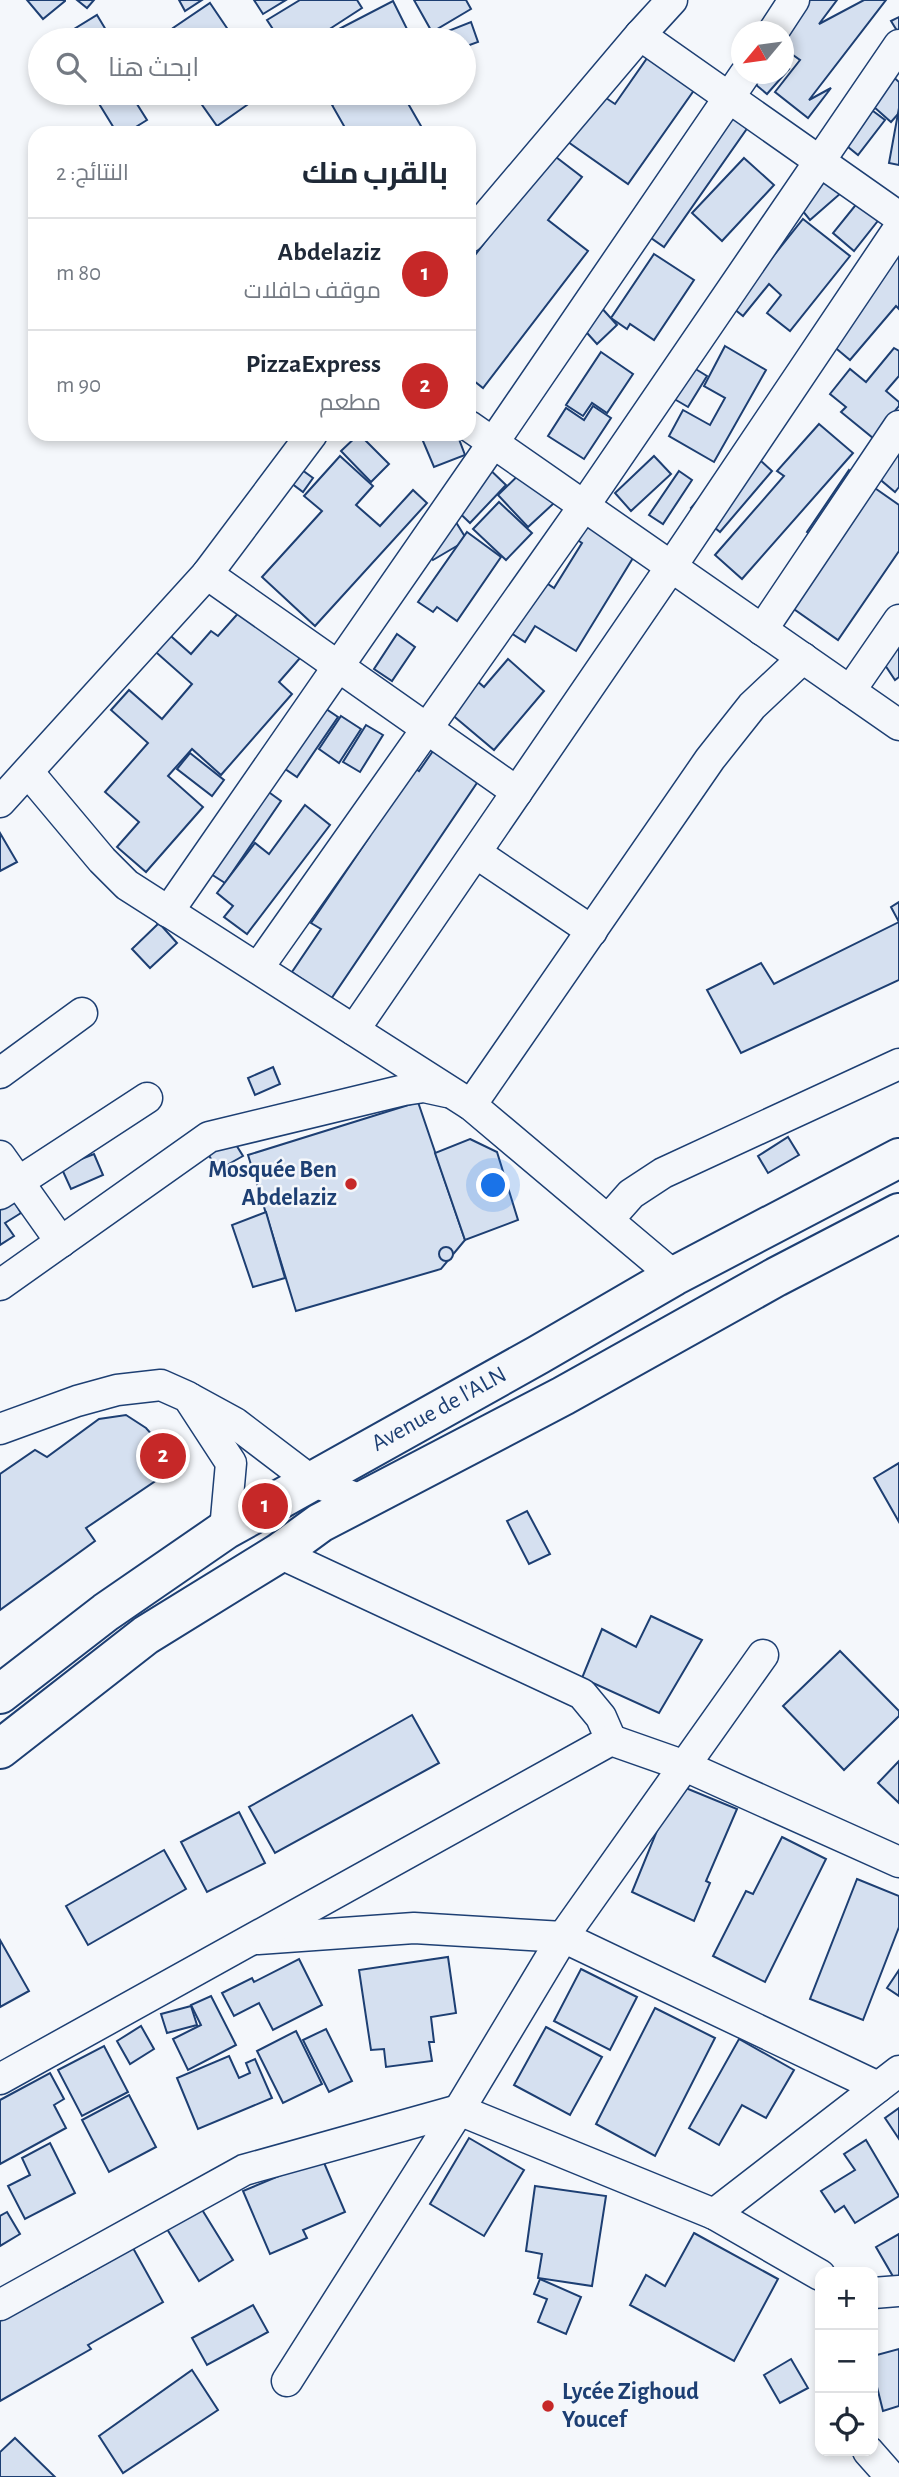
<!DOCTYPE html>
<html lang="ar">
<meta charset="utf-8">
<style>
:root{--surface:#fff;--page:#f2f2f3;--text:#1f2937;--muted:#747a83;--line:#e0e1e3;--accent:#c62828}
body{margin:0;font-family:"Alegreya Sans",Cairo,sans-serif;background:var(--page);color:var(--text);direction:rtl}
.controls{position:absolute;right:21px;bottom:21px;display:grid;overflow:hidden;border-radius:14px;box-shadow:0 4px 10px #0003}
.controls button{width:63px;height:63px;display:grid;place-items:center;padding:0;border:0;border-bottom:2px solid var(--line);background:var(--surface);color:var(--text);font:35px sans-serif}
.compass{position:absolute;left:731px;top:21px;width:63px;height:63px;border-radius:50%;background:var(--surface);box-shadow:0 4px 10px #0003;rotate:241deg}
.you{position:absolute;left:494px;top:1186px;width:24px;height:24px;margin:-18px;border:5px solid #fff;border-radius:50%;background:#1a73e8;box-shadow:0 0 0 10px #1a73e833}
.badge{display:grid;place-items:center;width:46px;height:46px;border-radius:50%;background:var(--accent);color:#fff;font-size:23px;font-weight:700}
.pin{position:absolute;translate:-50% -50%;border:4px solid #fff;box-shadow:0 2px 7px #0006}
.list{margin:0;padding:0;list-style:none}
h2{display:flex;justify-content:space-between;align-items:center;height:91px;margin:0;padding:0 28px;font-size:30px}
h2 small{font-size:23px;font-weight:400;color:var(--muted)}
.list li{display:grid;grid-template-columns:46px 1fr auto;gap:21px;align-items:center;box-sizing:border-box;height:112px;padding:0 28px;border-top:2px solid var(--line)}
.list b{display:block;font-size:26px;white-space:nowrap}
.list p{margin:0;font-size:23px;white-space:nowrap;color:var(--muted)}
.list em{font-size:23px;font-style:normal;color:var(--muted)}
.icon{flex:none;width:38px;height:38px;fill:none;stroke:currentColor;stroke-width:2;stroke-linecap:round;stroke-linejoin:round}
.map{position:relative;flex:none;width:899px;height:2477px;overflow:hidden;direction:ltr}
.search{position:absolute;background:var(--surface);box-shadow:0 4px 10px #0003;left:28px;top:28px;width:448px;height:77px;display:flex;align-items:center;gap:18px;box-sizing:border-box;padding:0 24px;border-radius:38px;color:var(--muted);font-size:26px}
.panel{position:absolute;background:var(--surface);box-shadow:0 4px 10px #0003;left:28px;top:126px;width:448px;height:315px;border-radius:21px;direction:rtl}
.map>svg:first-child{display:block}
</style>
<div class="map">
<svg width="899" height="2477" viewBox="0 0 899 2477">
<rect width="100%" height="100%" fill="#f4f7fb"/>
<g fill="#d5e0f0" stroke="#1d3f73" stroke-width="2">
<polygon points="27,0 65,0 65,1 43,19"/>
<polygon points="77,0 94,0 87,8"/>
<polygon points="179,0 202,0 185,11"/>
<polygon points="254,0 286,0 263,14"/>
<polygon points="300,0 357,0 362,8 325,32 330,40 280,40 267,20"/>
<polygon points="414,0 466,0 471,9 432,32"/>
<polygon points="805,0 837,0 819,24 864,0 886,0 809,100 831,88 808,118 775,92 800,60 783,48 783,32"/>
<polygon points="393,1 407,29 386,40 345,40 339,29"/>
<polygon points="210,3 235,40 181,40 173,28"/>
<polygon points="97,15 112,40 63,40 61,37"/>
<polygon points="899,17 899,34 891,21"/>
<polygon points="471,22 478,42 464,47 464,40 440,40 438,35"/>
<polygon points="650,54 697,86 628,184 561,137 594,90 615,104"/>
<polygon points="783,65 789,69 767,94 743,74 783,74"/>
<polygon points="889,73 899,82 899,113 891,122 865,99"/>
<polygon points="94,93 130,93 147,120 126,133 117,133 93,94"/>
<polygon points="190,93 204,93 194,99"/>
<polygon points="213,93 264,93 217,126 200,102"/>
<polygon points="354,93 402,93 425,133 348,133 332,105"/>
<polygon points="719,97 753,120 664,247 631,224"/>
<polygon points="869,108 885,120 858,155 842,142"/>
<polygon points="899,108 899,165 889,163"/>
<polygon points="552,154 582,177 548,220 588,251 483,388 469,377 469,336 473,331 469,328 469,263"/>
<polygon points="744,158 774,185 722,241 692,213"/>
<polygon points="828,161 849,186 810,220 789,194"/>
<polygon points="871,186 892,203 854,251 833,233"/>
<polygon points="803,219 850,256 790,331 767,313 781,295 769,284 743,316 719,297 759,274"/>
<polygon points="654,254 694,280 654,340 630,324 627,329 611,318"/>
<polygon points="899,254 899,309 896,306 850,360 826,340"/>
<polygon points="599,305 617,325 597,344 579,324"/>
<polygon points="725,346 766,370 714,462 669,436 683,410 710,425 725,398 704,386"/>
<polygon points="894,348 899,351 899,376 886,391 899,402 899,406 873,438 841,412 846,407 830,394 850,369 866,382"/>
<polygon points="601,352 633,374 607,413 592,403 583,416 566,405"/>
<polygon points="671,354 707,376 688,407 652,386"/>
<polygon points="593,406 611,418 584,459 548,436 566,408 584,420"/>
<polygon points="819,424 853,453 742,579 715,555 784,476 777,471"/>
<polygon points="359,434 389,464 371,482 341,451"/>
<polygon points="420,434 457,434 465,455 434,467"/>
<polygon points="899,435 899,487 895,492 870,471"/>
<polygon points="751,452 772,471 720,532 691,508 725,469"/>
<polygon points="340,456 373,486 356,505 380,526 413,490 427,503 315,626 262,577 322,511 304,496"/>
<polygon points="654,456 671,474 631,511 615,493"/>
<polygon points="535,459 566,492 528,527 498,495"/>
<polygon points="483,463 506,485 470,523 447,501"/>
<polygon points="298,467 313,478 303,492 287,480"/>
<polygon points="849,470 899,505 899,551 838,640 781,600 822,541 807,532"/>
<polygon points="679,471 692,480 663,524 649,515"/>
<polygon points="499,502 532,533 506,560 473,529"/>
<polygon points="585,503 644,540 576,651 535,626 525,642 500,626 533,574 554,588 582,543 567,533"/>
<polygon points="454,519 467,540 433,560 420,538"/>
<polygon points="467,532 501,557 457,621 437,607 433,612 418,602"/>
<polygon points="250,600 307,650 279,682 292,694 221,775 192,749 168,776 203,807 146,872 117,847 139,822 105,792 148,743 111,710 129,690 162,719 192,684 149,646 164,630 191,654 211,631 218,636"/>
<polygon points="397,634 415,647 392,681 374,669"/>
<polygon points="899,647 899,677 895,680 881,659"/>
<polygon points="508,659 544,691 494,750 431,697 459,665 484,687"/>
<polygon points="304,694 338,717 297,777 263,754"/>
<polygon points="341,716 361,729 339,763 319,749"/>
<polygon points="366,725 383,735 360,772 343,762"/>
<polygon points="440,741 485,771 331,999 292,972 321,929 311,923 370,836 349,822 394,754 419,771"/>
<polygon points="190,753 224,780 212,796 177,769"/>
<polygon points="259,785 281,801 225,883 189,860"/>
<polygon points="305,805 330,825 247,934 224,917 233,906 217,893 255,843 269,854"/>
<polygon points="0,833 17,862 0,871"/>
<polygon points="899,902 899,922 891,907"/>
<polygon points="899,922 899,980 741,1053 707,990 761,963 774,984"/>
<polygon points="159,923 177,943 150,968 132,949"/>
<polygon points="273,1067 280,1084 255,1095 248,1078"/>
<polygon points="418,1102 465,1240 441,1269 296,1311 248,1155"/>
<polygon points="788,1137 799,1155 768,1173 758,1156"/>
<polygon points="470,1139 497,1152 518,1220 465,1240 435,1153"/>
<polygon points="233,1140 243,1156 218,1170 208,1154"/>
<polygon points="94,1154 103,1175 71,1189 61,1167"/>
<polygon points="8,1191 21,1213 5,1223 14,1236 0,1245 0,1196"/>
<polygon points="266,1212 285,1278 253,1287 232,1225"/>
<circle cx="446" cy="1254" r="7"/>
<polygon points="126,1415 146,1428 179,1465 86,1528 95,1541 0,1610 0,1474 35,1450 47,1457 99,1419"/>
<polygon points="899,1463 899,1522 874,1478"/>
<polygon points="527,1511 550,1554 529,1564 507,1521"/>
<polygon points="651,1616 702,1640 659,1713 582,1678 602,1629 636,1647"/>
<polygon points="840,1651 899,1711 899,1716 844,1770 783,1706"/>
<polygon points="412,1715 439,1763 275,1853 249,1807"/>
<polygon points="899,1761 899,1803 878,1783"/>
<polygon points="676,1784 737,1809 706,1881 710,1883 694,1921 632,1892"/>
<polygon points="239,1812 265,1863 207,1892 181,1842"/>
<polygon points="782,1837 826,1859 765,1982 713,1956 746,1891 753,1894"/>
<polygon points="164,1850 186,1889 88,1945 66,1906"/>
<polygon points="857,1879 899,1896 899,1927 863,2020 810,1999"/>
<polygon points="0,1940 29,1991 0,2007"/>
<polygon points="448,1957 456,2013 431,2017 434,2042 429,2042 432,2061 386,2067 384,2049 371,2050 359,1970"/>
<polygon points="299,1959 322,2005 273,2030 259,2003 234,2016 222,1993 252,1978 254,1982"/>
<polygon points="581,1969 637,1997 610,2050 554,2021"/>
<polygon points="899,1970 899,1996 887,1988"/>
<polygon points="211,1996 236,2045 188,2070 173,2039 201,2025 191,2005"/>
<polygon points="191,2006 197,2025 167,2033 161,2014"/>
<polygon points="655,2008 715,2038 655,2156 596,2124"/>
<polygon points="141,2026 154,2049 130,2064 117,2041"/>
<polygon points="546,2027 602,2057 570,2115 514,2085"/>
<polygon points="326,2029 352,2081 329,2092 303,2040"/>
<polygon points="296,2031 322,2084 283,2103 257,2051"/>
<polygon points="739,2039 794,2070 766,2118 742,2105 719,2145 689,2128"/>
<polygon points="104,2046 128,2092 82,2116 58,2070"/>
<polygon points="229,2056 239,2078 250,2073 246,2063 255,2059 272,2098 198,2129 177,2078"/>
<polygon points="50,2073 64,2099 54,2105 66,2128 0,2164 0,2100"/>
<polygon points="129,2095 156,2147 109,2172 82,2120"/>
<polygon points="899,2108 899,2139 885,2118"/>
<polygon points="469,2138 524,2170 484,2236 430,2204"/>
<polygon points="866,2140 899,2196 855,2223 844,2206 835,2212 821,2191 855,2170 844,2154"/>
<polygon points="50,2143 75,2193 25,2219 8,2186 30,2175 22,2158"/>
<polygon points="322,2158 345,2212 303,2230 307,2238 270,2254 243,2191"/>
<polygon points="535,2186 606,2196 592,2286 538,2278 542,2254 526,2251"/>
<polygon points="201,2208 233,2260 199,2281 167,2229"/>
<polygon points="7,2212 20,2234 0,2246 0,2216"/>
<polygon points="694,2233 778,2279 734,2361 630,2305 646,2275 665,2286"/>
<polygon points="899,2234 899,2284 898,2285 876,2247"/>
<polygon points="133,2248 163,2302 88,2345 91,2349 0,2401 0,2318 60,2284 63,2288"/>
<polygon points="540,2279 581,2297 566,2334 538,2322 547,2299 534,2294"/>
<polygon points="253,2305 268,2332 207,2365 192,2338"/>
<polygon points="899,2349 899,2406 883,2411 873,2371 873,2356"/>
<polygon points="791,2359 808,2388 780,2403 764,2375"/>
<polygon points="192,2370 218,2410 123,2473 99,2436"/>
<polygon points="15,2438 55,2477 0,2477 0,2452"/>
</g>
<g fill="none" stroke-linecap="round" stroke-linejoin="round">
<g stroke="#1d3f73" stroke-width="33">
<g id="street">
<polyline points="773,32 794,0"/>
<polyline points="640,35 899,217"/>
<polyline points="469,237 640,35 672,0"/>
<polyline points="469,426 899,725"/>
<polyline points="207,574 517,792"/>
<polyline points="762,630 899,426"/>
<polyline points="850,691 899,620"/>
<polyline points="29,773 102,860 127,885 471,1105 674,1276"/>
<polyline points="0,802 207,574 312,434"/>
<polyline points="476,853 592,931"/>
<polyline points="168,912 493,443 745,74"/>
<polyline points="258,968 584,506 899,45"/>
<polyline points="354,1030 671,567 899,228"/>
<polyline points="0,1073 82,1013"/>
<polyline points="471,1105 710,759 752,706 803,658"/>
<polyline points="0,1156 61,1242"/>
<polyline points="0,1194 147,1098"/>
<polyline points="608,1220 631,1194 663,1173 899,1064"/>
<polyline points="0,1285 209,1137 404,1090 424,1087 447,1092"/>
<polyline points="191,1399 235,1423 310,1480 363,1501"/>
<polyline points="0,1429 77,1401 117,1390 161,1385 188,1397 231,1463 225,1530"/>
<polyline points="279,1553 582,1694 601,1717 611,1740"/>
<polyline points="258,1939 414,1928 563,1937 878,2087"/>
<polyline points="0,2079 611,1740 685,1766 899,1862"/>
<polyline points="714,2214 899,2071"/>
<polyline points="873,2293 899,2291"/>
<polyline points="0,2305 244,2170 459,2110 714,2214 820,2275"/>
<polyline points="287,2381 459,2110 563,1937 763,1655"/>
<polyline points="868,2451 891,2477"/>
</g>
</g>
<g stroke="#1d3f73" stroke-width="42">
<g id="primary">
<polyline points="0,1694 106,1612 225,1530 538,1355 674,1276 899,1158"/>
<polyline points="0,1749 146,1635 279,1553 320,1523 563,1396 776,1277 899,1213"/>
</g>
</g>
<use href="#street" stroke="#f4f7fb" stroke-width="30"/>
<use href="#primary" stroke="#f4f7fb" stroke-width="38"/>
</g>
<g fill="#c62828" stroke="#f4f7fb" stroke-width="2.5">
<circle cx="351" cy="1184" r="7"/>
<circle cx="548" cy="2406" r="7"/>
</g>
<g text-anchor="middle" dominant-baseline="central" stroke-width="5" stroke-linejoin="round" paint-order="stroke">
<g font-size="24" font-weight="bold" fill="#1d3f73" stroke="#f4f7fb" text-anchor="end">
<text x="337" y="1170">Mosquée Ben<tspan x="337" dy="28">Abdelaziz</tspan></text>
<text x="562" y="2392" text-anchor="start">Lycée Zighoud<tspan x="562" dy="28">Youcef</tspan></text>
</g>
<g font-size="24" fill="#1d3f73" stroke="#f4f7fb">
<text transform="translate(439 1409) rotate(-29)">Avenue de l'ALN</text>
</g>
</g>
</svg>
<div class="controls">
<button>+</button>
<button>−</button>
<button><svg class="icon" aria-label="locate" viewBox="0 0 24 24"><circle cx="12" cy="12" r="6"/><path d="M12 2v4M12 18v4M2 12h4M18 12h4"/></svg></button>
</div>
<svg class="compass" viewBox="-18 -18 36 36"><path d="M0-13l5 13h-10z" fill="#e53935"/><path d="M0 13l5-13h-10z" fill="#747a83"/></svg>
<div class="you"></div>
<div class="pin badge" style="left:265px;top:1506px">1</div>
<div class="pin badge" style="left:163px;top:1456px">2</div>
<div class="search"><svg class="icon" aria-label="search" viewBox="0 0 24 24"><circle cx="10" cy="10" r="6"/><path d="M15 15l6 6"/></svg>ابحث هنا</div>
<section class="panel">
<h2>بالقرب منك<small>النتائج: 2</small></h2>
<ul class="list">
<li><span class="badge">1</span><div><b>Abdelaziz</b><p>موقف حافلات</p></div><em>80 m</em></li>
<li><span class="badge">2</span><div><b>PizzaExpress</b><p>مطعم</p></div><em>90 m</em></li>
</ul>
</section>
</div>
